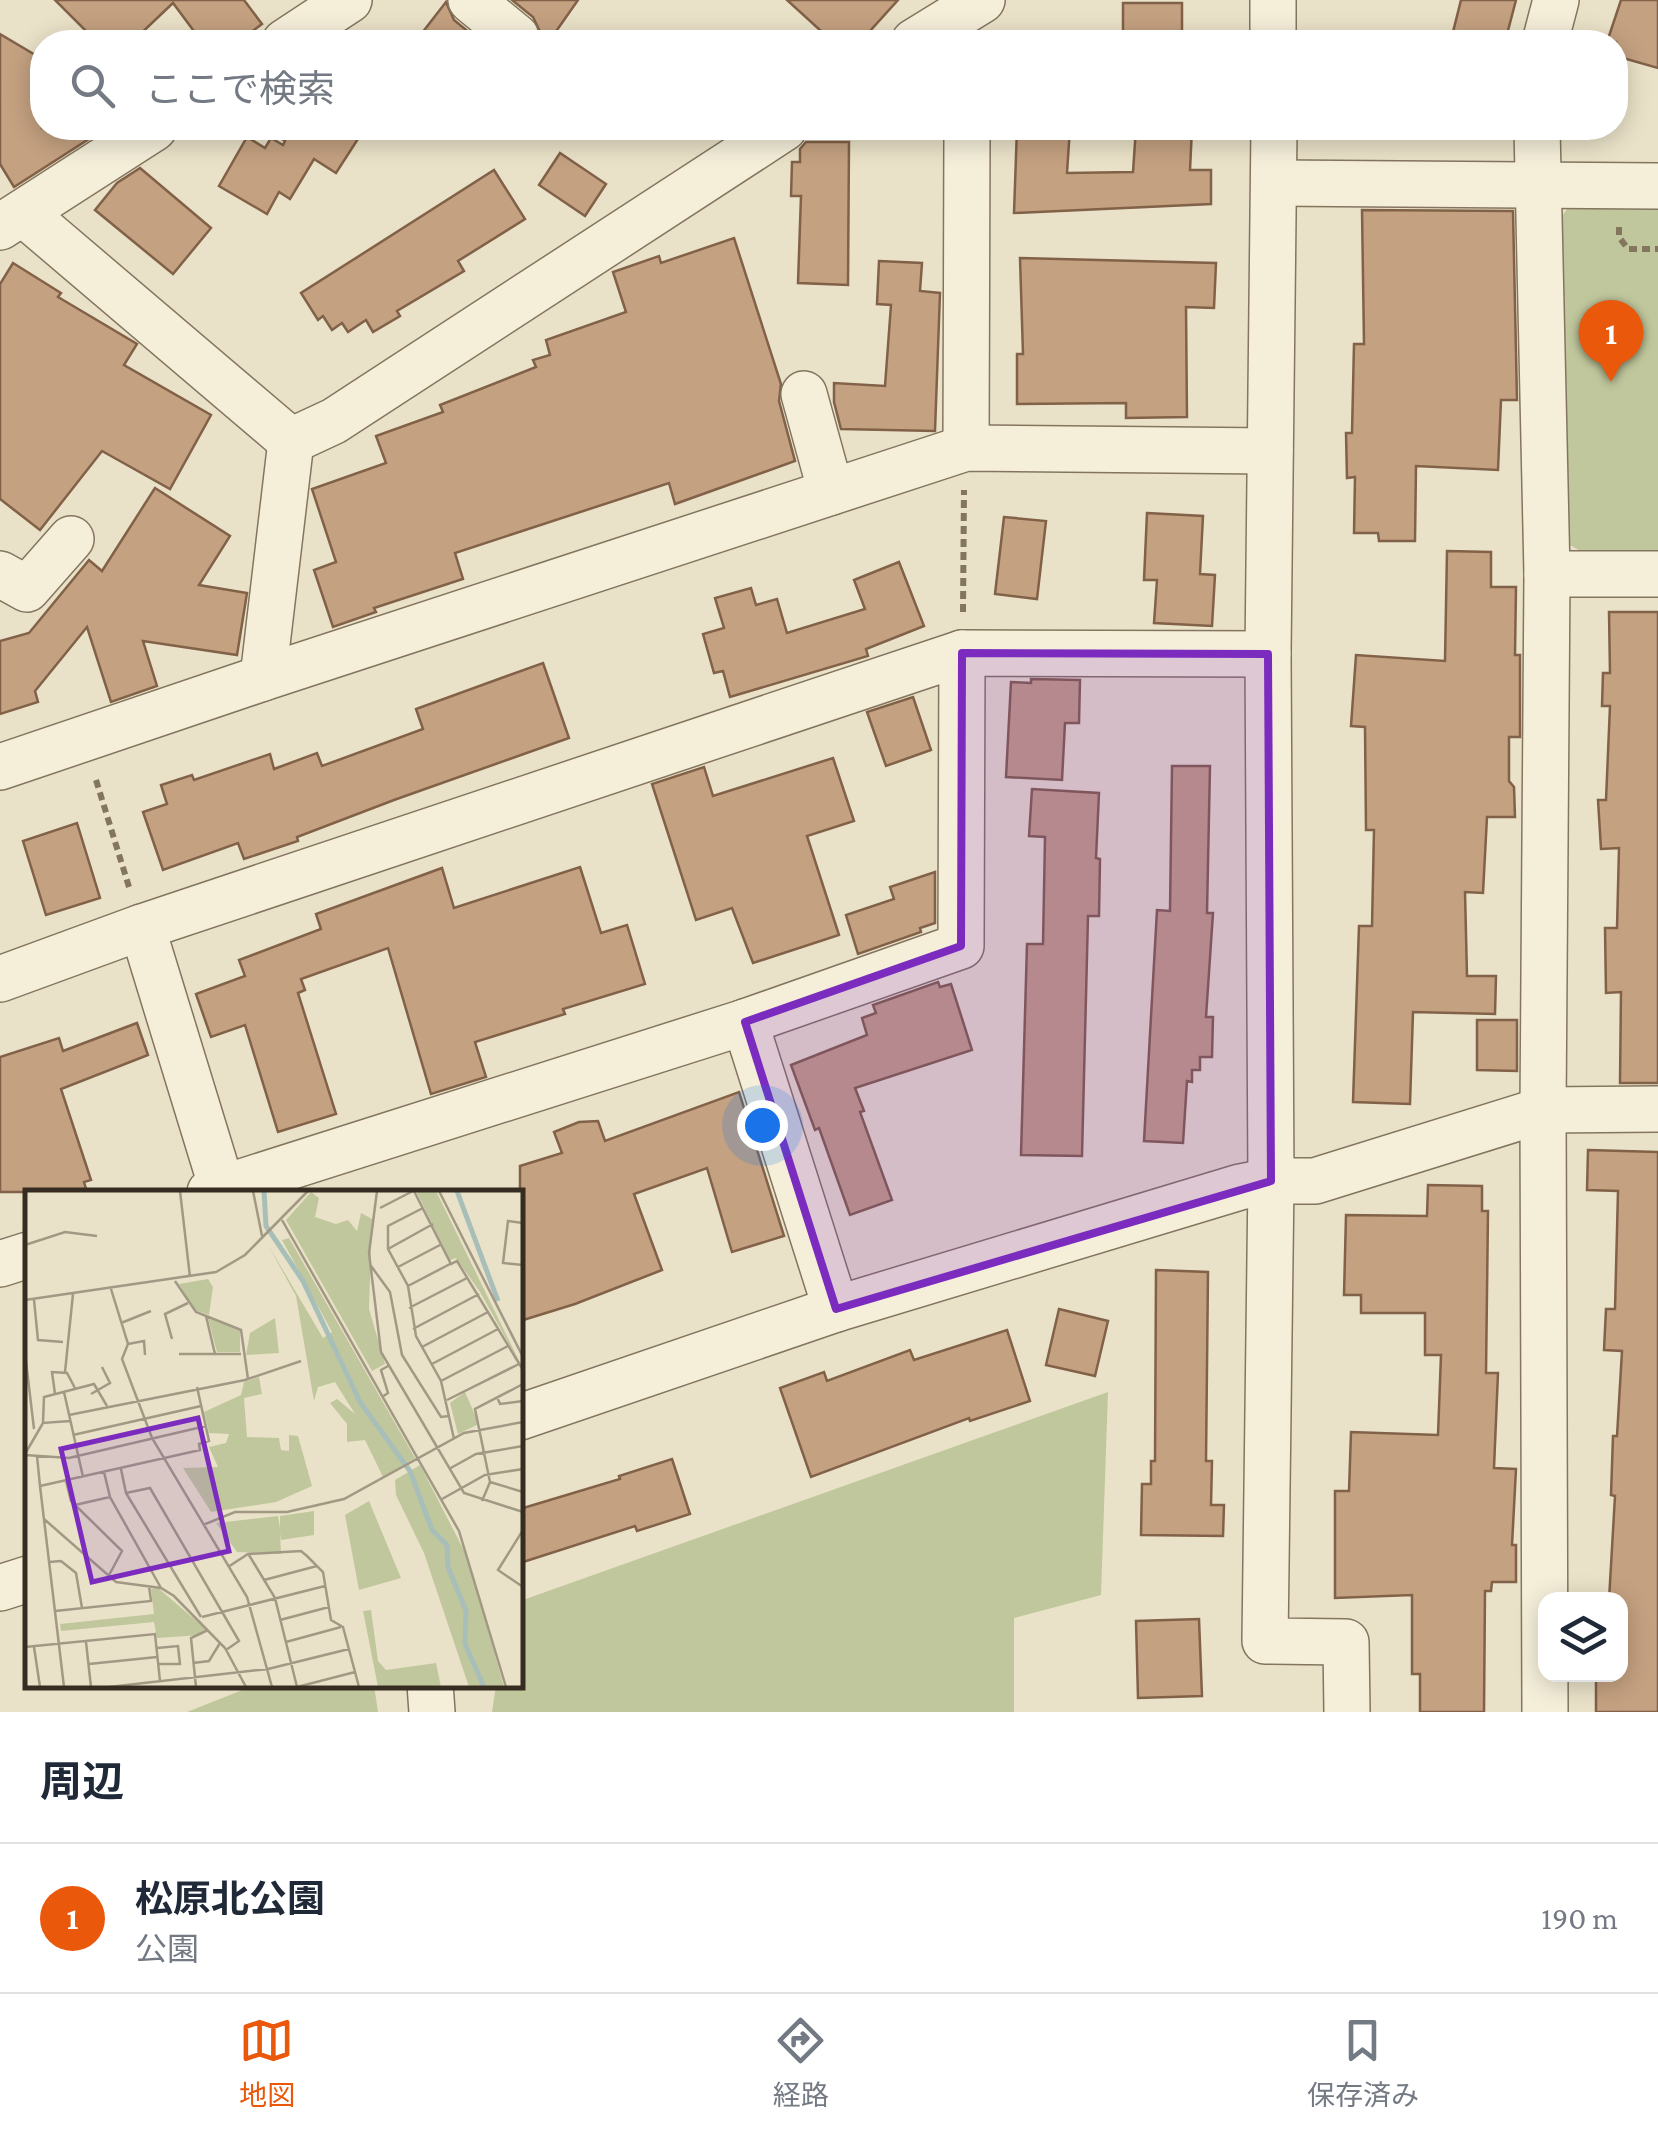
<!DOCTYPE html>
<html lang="ja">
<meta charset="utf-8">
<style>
:root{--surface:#fff;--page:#f2f2f3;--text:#1f2937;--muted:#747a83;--line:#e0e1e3;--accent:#ea580c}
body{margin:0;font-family:"Crimson Pro","Noto Sans JP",serif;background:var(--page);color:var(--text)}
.controls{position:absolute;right:30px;bottom:30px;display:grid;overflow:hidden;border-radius:20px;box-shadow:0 5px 25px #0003}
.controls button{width:90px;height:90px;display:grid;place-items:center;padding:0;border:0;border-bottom:2px solid var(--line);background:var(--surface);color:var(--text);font:50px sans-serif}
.you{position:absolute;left:762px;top:1125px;width:35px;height:35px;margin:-25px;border:8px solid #fff;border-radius:50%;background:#1a73e8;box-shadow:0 0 0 15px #1a73e833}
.badge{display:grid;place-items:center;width:65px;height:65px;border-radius:50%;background:var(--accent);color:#fff;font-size:32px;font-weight:700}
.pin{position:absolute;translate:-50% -82px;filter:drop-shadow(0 2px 5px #0008)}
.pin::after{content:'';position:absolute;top:52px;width:35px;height:30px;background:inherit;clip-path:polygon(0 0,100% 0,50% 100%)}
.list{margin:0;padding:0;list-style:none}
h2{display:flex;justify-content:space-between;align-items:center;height:130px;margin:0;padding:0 40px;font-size:42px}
h2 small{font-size:32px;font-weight:400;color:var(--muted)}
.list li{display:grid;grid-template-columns:65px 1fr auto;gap:30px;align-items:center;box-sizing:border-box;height:150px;padding:0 40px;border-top:2px solid var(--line)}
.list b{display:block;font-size:38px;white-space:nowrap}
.list p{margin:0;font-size:32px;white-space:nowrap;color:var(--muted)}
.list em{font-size:32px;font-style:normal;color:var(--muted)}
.icon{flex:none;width:55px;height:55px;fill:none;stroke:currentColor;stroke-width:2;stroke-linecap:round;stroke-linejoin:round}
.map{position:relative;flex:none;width:1658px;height:1712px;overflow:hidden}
.search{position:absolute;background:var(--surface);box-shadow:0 5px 25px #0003;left:30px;right:30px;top:30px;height:110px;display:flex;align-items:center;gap:25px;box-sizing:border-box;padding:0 35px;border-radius:40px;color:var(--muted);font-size:38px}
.sheet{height:280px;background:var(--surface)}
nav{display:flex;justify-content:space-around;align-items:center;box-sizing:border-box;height:140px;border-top:2px solid var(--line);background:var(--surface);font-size:28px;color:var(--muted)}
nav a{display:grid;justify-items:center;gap:5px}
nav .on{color:var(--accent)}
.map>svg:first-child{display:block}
</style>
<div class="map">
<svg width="1658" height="1712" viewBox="0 0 1658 1712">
<rect width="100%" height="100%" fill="#eae2c8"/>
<g fill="#c0c79c">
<polygon points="1572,202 1658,204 1658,554 1584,553 1568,544 1560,219"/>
<polygon points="1108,1392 1101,1595 1014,1618 1014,1712 492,1712 496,1685 520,1684 520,1601"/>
<polygon points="255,1685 374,1685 378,1712 187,1712"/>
</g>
<g fill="#c4a181" stroke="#816147" stroke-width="2.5">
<polygon points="55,0 244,0 262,24 238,42 202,42 173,3 132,42 97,42"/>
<polygon points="512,0 578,0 550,40 541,34 533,17"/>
<polygon points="787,0 898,0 860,42 833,42"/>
<polygon points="1461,0 1516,0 1505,42 1453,32"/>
<polygon points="1621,0 1658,0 1658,68 1616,56 1616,42 1607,42"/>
<polygon points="446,2 454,20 476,38 472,42 415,42"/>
<rect x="1123" y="3" width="59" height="39"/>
<polygon points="0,34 42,59 42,128 106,128 14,187 0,164"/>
<polygon points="264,128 365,128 336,173 314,159 290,199 279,192 267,214 219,186 247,137 265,148 271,138 283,145 285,141"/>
<polygon points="1017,128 1070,128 1067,173 1133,172 1136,128 1192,128 1190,170 1211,170 1211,204 1014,213"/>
<polygon points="806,142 849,142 848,285 798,283 801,196 791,196 792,162 800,162 800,149"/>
<polygon points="560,153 606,184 585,216 539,185"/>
<polygon points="140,168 211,228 173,274 95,210 117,183"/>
<polygon points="494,170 525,219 458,261 464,271 397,311 400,316 373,332 366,320 348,332 342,323 332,330 323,316 318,320 301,293"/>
<polygon points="1362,210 1513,211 1517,400 1501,400 1498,470 1416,466 1415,541 1379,541 1378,533 1354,533 1355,477 1347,478 1346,433 1352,433 1354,344 1364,344"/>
<polygon points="734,238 781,384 779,401 795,461 675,504 669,483 455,553 463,579 374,608 376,612 333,627 314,570 336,562 312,489 386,463 376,436 443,412 440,405 536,367 533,360 550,355 546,340 626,312 613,272 659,256 661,263"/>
<polygon points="1020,258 1216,263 1214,308 1186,307 1187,417 1126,418 1126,403 1017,404 1017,354 1023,354"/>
<polygon points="879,261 922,263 920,291 940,293 935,431 841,429 834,402 834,383 885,386 891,305 877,304"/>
<polygon points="13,263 61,293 58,297 137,344 124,365 211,415 170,489 102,451 40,530 0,499 0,284"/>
<polygon points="155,488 230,536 199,585 247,593 237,655 143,641 157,686 111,702 87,627 35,691 38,702 0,714 0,641 29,633 89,560 102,571"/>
<polygon points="1147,513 1203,516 1200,574 1215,575 1212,626 1154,623 1157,580 1144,580"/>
<polygon points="1004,517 1046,521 1037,599 995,594"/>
<polygon points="1447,551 1491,552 1491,587 1516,587 1515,655 1520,655 1520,737 1509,737 1509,781 1514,787 1515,817 1487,817 1483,893 1465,892 1467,976 1496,976 1495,1014 1413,1012 1410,1104 1353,1102 1359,926 1372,926 1374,830 1366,830 1365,727 1351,726 1356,655 1445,661"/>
<polygon points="899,562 924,626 866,649 868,656 730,697 723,671 714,673 703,634 724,628 715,598 751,588 756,605 777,599 787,633 865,609 854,580"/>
<polygon points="1609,612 1658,612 1658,1083 1620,1083 1621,992 1606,993 1605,928 1617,928 1619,848 1601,849 1598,800 1606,800 1610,706 1602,706 1603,673 1610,673"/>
<polygon points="543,663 569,738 394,800 297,837 298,841 244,859 238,843 163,870 143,812 167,804 161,785 192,775 194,780 270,754 274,769 317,753 322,766 423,729 416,709"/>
<polygon points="1031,679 1080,680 1079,723 1065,723 1062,780 1006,777 1011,682 1031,683"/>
<polygon points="913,697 931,750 886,766 867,712"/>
<polygon points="833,758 854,821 807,836 839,935 753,963 732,908 696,920 652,784 704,767 713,796"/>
<polygon points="1172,766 1210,766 1207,913 1213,913 1206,1017 1213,1017 1212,1057 1200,1057 1200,1070 1192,1070 1192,1082 1187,1081 1183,1143 1144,1141 1157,910 1170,911"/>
<polygon points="1032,789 1099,793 1096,858 1100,859 1099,916 1088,916 1082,1156 1021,1155 1027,944 1043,944 1045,837 1029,836"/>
<polygon points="77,823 100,898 46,915 23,841"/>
<polygon points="580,867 601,933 627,925 645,984 563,1009 565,1014 475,1042 486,1077 431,1094 388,948 301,979 305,990 298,993 336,1114 278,1132 245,1025 211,1037 196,994 245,976 239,960 321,929 316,914 442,868 454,908"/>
<polygon points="935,872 935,923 920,928 921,932 858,954 846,915 894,899 890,887"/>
<polygon points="938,982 940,987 951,984 972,1050 855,1088 864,1111 860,1112 892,1200 850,1215 819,1128 815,1130 791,1065 867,1035 862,1018 876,1013 873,1005"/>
<polygon points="1477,1020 1517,1020 1517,1071 1477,1070"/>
<polygon points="137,1023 148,1055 61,1089 91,1180 84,1182 87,1192 0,1192 0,1057 59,1038 63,1051"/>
<polygon points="739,1092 784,1236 732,1252 707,1168 634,1194 662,1270 575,1304 520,1321 520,1166 562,1153 554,1132 579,1122 598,1121 605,1141"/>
<polygon points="1588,1150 1658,1152 1658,1712 1596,1712 1596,1674 1620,1674 1620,1600 1609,1600 1615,1496 1611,1495 1613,1436 1617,1436 1622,1351 1604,1350 1606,1309 1615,1309 1618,1191 1587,1190"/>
<polygon points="1428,1185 1482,1186 1482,1211 1488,1211 1486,1373 1498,1373 1494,1468 1516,1469 1512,1545 1516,1545 1516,1582 1492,1582 1491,1591 1485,1591 1484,1712 1420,1712 1420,1674 1412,1674 1412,1595 1335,1598 1335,1491 1349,1491 1351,1432 1438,1435 1441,1355 1425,1355 1425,1313 1361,1313 1361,1295 1344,1295 1346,1215 1427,1216"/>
<polygon points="1156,1270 1208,1272 1206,1461 1212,1461 1211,1505 1224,1505 1223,1536 1141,1535 1142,1484 1151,1484 1151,1461 1155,1461"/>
<polygon points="1059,1309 1108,1321 1095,1376 1046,1365"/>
<polygon points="1007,1330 1030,1401 970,1421 969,1418 811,1477 780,1388 824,1372 827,1381 910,1350 914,1360"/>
<polygon points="672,1459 690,1514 637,1531 635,1526 520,1563 520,1509 620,1479 619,1476"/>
<polygon points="1199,1619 1202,1696 1138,1698 1136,1621"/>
</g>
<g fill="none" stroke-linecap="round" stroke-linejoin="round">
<g stroke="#84755f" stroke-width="48">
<g id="minor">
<polyline points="471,0 516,37"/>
<polyline points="1273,0 1273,42"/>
<polyline points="285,42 349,0"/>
<polyline points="914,42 982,0"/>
<polyline points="1545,42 1556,0"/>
<polyline points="1274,128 1268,654 1271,1181 1265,1641 1346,1642 1347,1712"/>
<polyline points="1537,128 1547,574 1543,1110 1545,1712"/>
<polyline points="1275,183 1658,186"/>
<polyline points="23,213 291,441 334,421 784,128"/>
<polyline points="0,227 154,128"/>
<polyline points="804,394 831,492"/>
<polyline points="966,448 967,128"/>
<polyline points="0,574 27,589 71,539"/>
<polyline points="1547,574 1658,574"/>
<polyline points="263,678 291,441"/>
<polyline points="0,767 263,678 966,448 1270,451"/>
<polyline points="142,927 222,1188"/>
<polyline points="0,979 142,927 962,653 1268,654"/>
<polyline points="745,1022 836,1309"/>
<polyline points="210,1192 745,1022 961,946 962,653"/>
<polyline points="0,1264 28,1255"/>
<polyline points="520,1417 836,1309 1240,1187 1271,1181 1315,1181 1543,1110 1658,1109"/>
<polyline points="0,1588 28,1579"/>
<polyline points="430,1684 432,1712"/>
</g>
</g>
<g stroke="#84755f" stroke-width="6" stroke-dasharray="8 5" stroke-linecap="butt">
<polyline points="1619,227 1619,237 1628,249 1658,249"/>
<polyline points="963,612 964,490"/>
<polyline points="96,780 129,887"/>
</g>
<use href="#minor" stroke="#f5efda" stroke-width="45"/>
</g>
<path fill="#7b2cbf" fill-opacity="0.2" stroke="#7b2cbf" stroke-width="8" stroke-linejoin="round" d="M962,653L1268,654L1271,1181L836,1309L745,1022L961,946Z"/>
<g transform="translate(25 1190)">
<rect width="498" height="498" fill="#eae2c8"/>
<path d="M391,1H411L497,177L455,102L431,68L425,70ZM286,2L294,8L290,27L311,34L323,30L332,41L336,23L347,29L344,119L360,174L347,181L261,30ZM264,48L390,268L358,287L340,250L322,252V234L305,213L312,209L330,224L310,192L293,197L289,211L271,106L242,53L298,148L307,142L257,50ZM183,89L188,97L184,125L170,120L154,94ZM183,128L215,141V162H192ZM250,128L254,163L221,165L225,143ZM234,187L237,204L219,208L222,247L254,248L256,260L264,261V245L273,246L287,296L251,312L186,322L158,278L193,277L184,257L201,253L204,244L184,243L179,222L216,205L219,192ZM440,202L454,234L433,244L425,213ZM395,275L443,368L479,497H444L399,363L371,305L370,290ZM344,311L376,388L334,400L320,325ZM289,321V345L256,350L255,343L256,364L212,362L191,333L253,326L255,338V326ZM133,398L181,439L176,445L132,448L129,432L36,441L35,434L129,424L126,399ZM346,420L353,471L361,480L411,473L416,497H353L338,421Z" fill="#c0c79c"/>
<path fill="none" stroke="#a8beb9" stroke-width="5" d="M239,1L241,36L278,91L335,212L385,281L407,340L422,355L423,377L441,421L440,454L459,497M432,1L473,111"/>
<path fill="none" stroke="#a29985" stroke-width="2.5" d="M155,1L165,87M228,1L237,46M352,1L344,63L356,162L439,303L498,322M389,1L426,74L432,71L498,180M414,1L498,167M355,18L388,1M398,18L363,36V59L383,96L391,146L416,191L429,249M257,30L434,341L481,497M498,33L483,31L478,73L498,75M0,55L40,42L72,46M363,59L408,34M346,76L365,102L377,165L416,227L424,226M373,77L415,55M150,91L171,122L216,140L223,189M383,96L425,74M86,99L103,154L97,169L127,248L222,407L247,497M0,110L191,82L220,65L283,1M9,110L13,150L38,152M384,118L442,88M181,126L190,164H216M96,133L126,121M388,139L454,104M147,149L140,124L163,113M103,154L119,151L120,165M397,157L463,122M0,163L9,239M154,164H190M407,174L473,139M40,182L48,104M416,191L483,156M39,202L58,287M30,204L27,182L42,183L51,200M66,204L85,193L77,177M357,207L363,203L356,180L363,176M472,207L475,214L498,211M422,210L494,174M44,225L220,190L276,171M45,231L18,233L19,207L69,194L82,216M48,245L176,216M0,264L18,233M0,265L44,268L181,236M12,266L15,296M96,279L101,303L176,427M424,279L451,264L498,256M79,282L85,307L136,398M41,291L46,311L97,361L83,387M465,292L498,302M101,303L125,298L214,451L201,460M417,309L460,285L498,279M457,311L465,292L450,219L498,194M50,315L85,307M19,329L91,392L136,398L149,406L200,458L221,497M178,335L210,322H262L319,309L439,243L498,232M498,340L473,380L498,397M224,365L250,408L272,497M24,372L36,371L51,383L57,418M203,377L223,364L276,361L282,366L298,382L306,430L318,437L334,497M239,390L292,376M30,421L126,411L124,396M177,427L300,396M255,430L304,417M61,452L66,497M261,452L316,437M0,457L130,444L135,491M9,457L15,497M132,458L153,456L155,474H133M168,473L184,471L195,453M64,474L132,467M39,497L15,296L175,260L174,254L184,251L172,197M84,497L243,479L324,459M171,497L166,448L183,440M272,497L330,482"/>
<path fill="#7b2cbf" fill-opacity="0.15" stroke="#7b2cbf" stroke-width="5" d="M173,228L204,361L67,392L36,259Z"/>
<rect width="498" height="498" fill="none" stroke="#362c21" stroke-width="5"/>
</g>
</svg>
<div class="controls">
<button><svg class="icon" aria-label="layers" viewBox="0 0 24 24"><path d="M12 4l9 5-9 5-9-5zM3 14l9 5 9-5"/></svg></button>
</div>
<div class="you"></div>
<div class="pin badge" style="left:1611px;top:382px">1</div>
<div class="search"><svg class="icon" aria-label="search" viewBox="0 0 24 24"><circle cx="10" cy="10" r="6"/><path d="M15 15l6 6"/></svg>ここで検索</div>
</div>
<section class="sheet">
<h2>周辺<small></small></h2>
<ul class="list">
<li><span class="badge">1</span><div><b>松原北公園</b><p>公園</p></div><em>190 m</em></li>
</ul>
</section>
<nav>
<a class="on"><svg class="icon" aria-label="map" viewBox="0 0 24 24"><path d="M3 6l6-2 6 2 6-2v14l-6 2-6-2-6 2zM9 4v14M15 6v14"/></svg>地図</a>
<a><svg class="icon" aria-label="directions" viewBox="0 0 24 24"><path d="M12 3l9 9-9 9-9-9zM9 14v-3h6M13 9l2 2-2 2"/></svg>経路</a>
<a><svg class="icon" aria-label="saved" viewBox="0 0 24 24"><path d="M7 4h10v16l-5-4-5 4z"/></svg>保存済み</a>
</nav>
